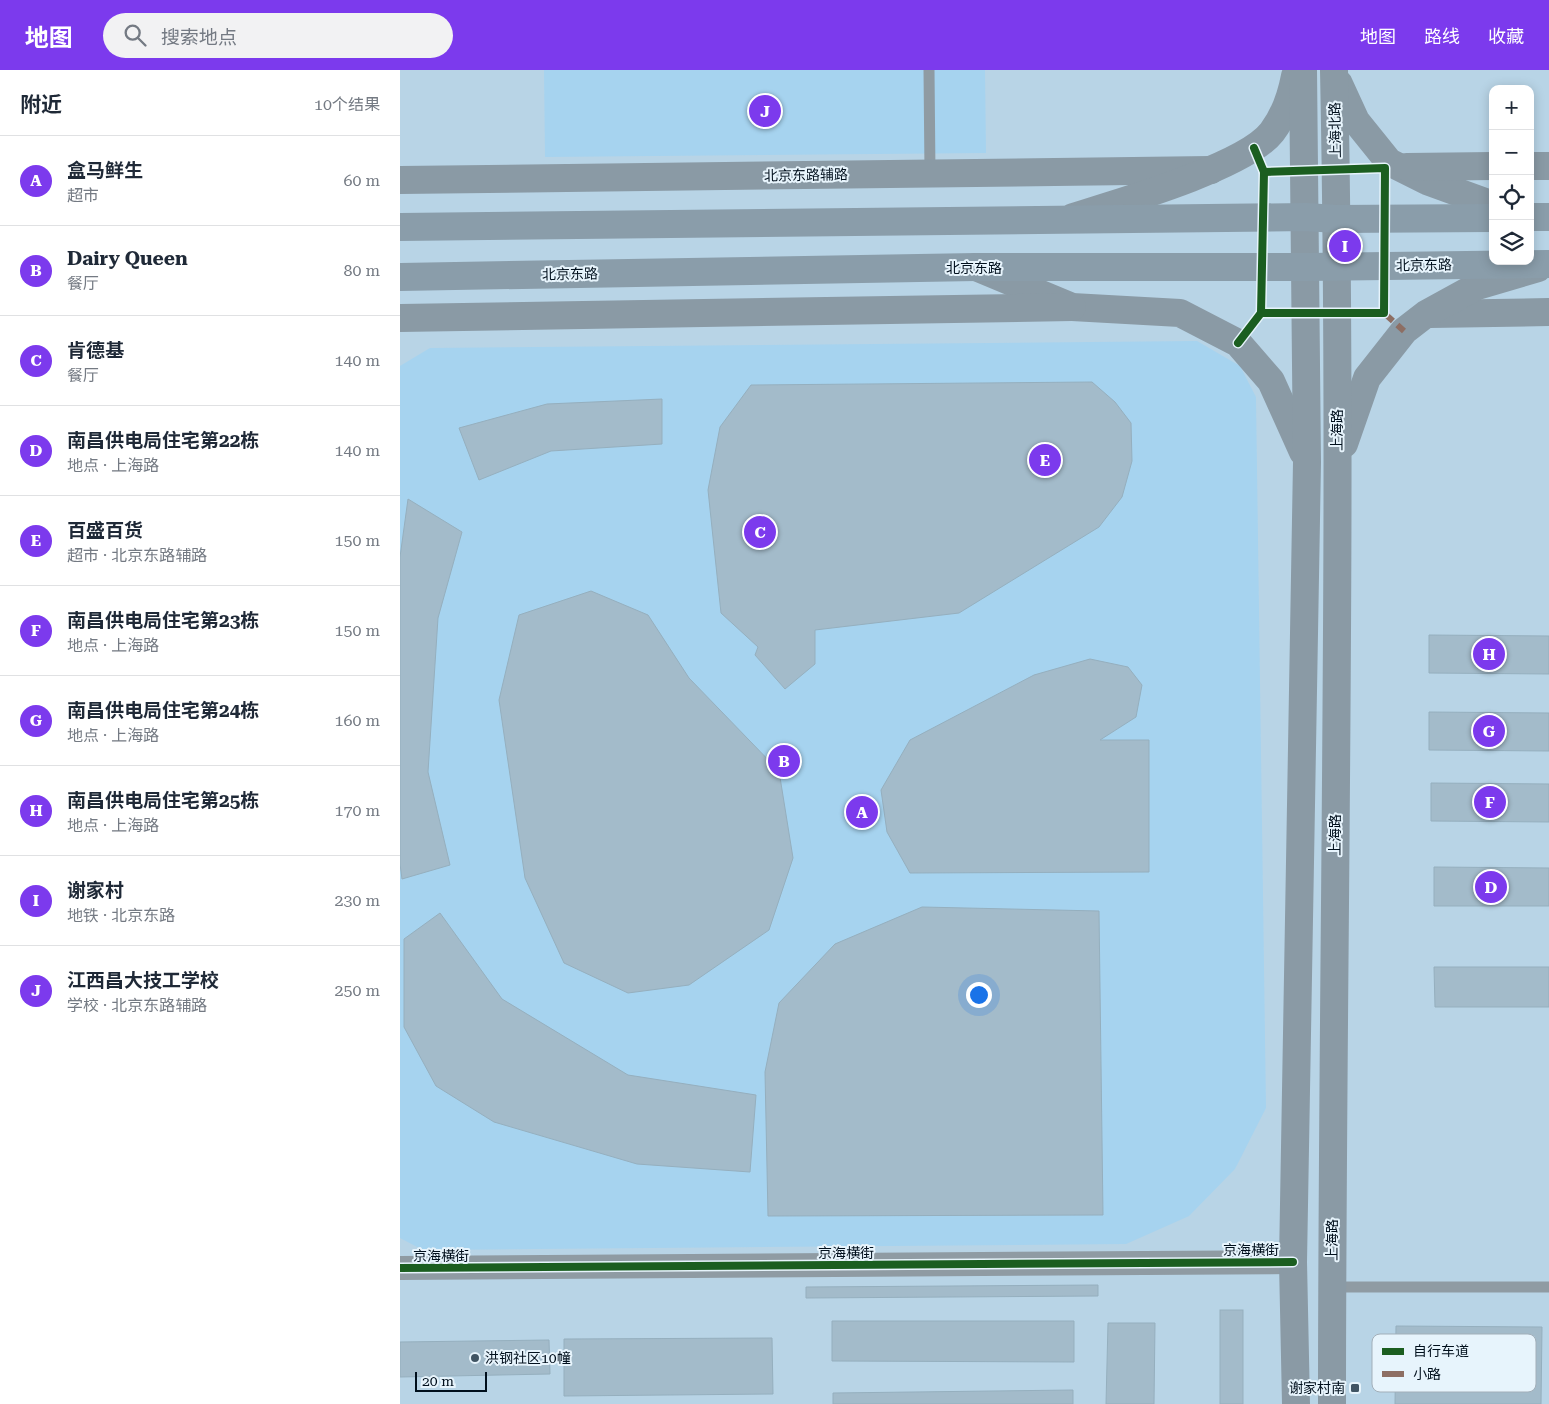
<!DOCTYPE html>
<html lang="zh">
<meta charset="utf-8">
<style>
:root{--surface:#fff;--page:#f2f2f3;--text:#1f2937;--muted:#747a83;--line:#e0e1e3;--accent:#7c3aed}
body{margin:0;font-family:"Roboto Serif","Noto Sans SC",serif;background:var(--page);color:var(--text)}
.controls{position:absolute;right:15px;top:15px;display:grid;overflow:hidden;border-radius:10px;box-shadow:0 2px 12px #0003}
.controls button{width:45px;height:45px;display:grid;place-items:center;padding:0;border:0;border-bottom:1px solid var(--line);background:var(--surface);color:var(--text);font:25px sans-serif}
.scale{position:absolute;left:15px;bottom:12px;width:72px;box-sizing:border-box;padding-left:5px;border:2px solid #000f1c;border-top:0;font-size:14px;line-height:18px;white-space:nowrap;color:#000f1c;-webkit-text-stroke:4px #e7f4fc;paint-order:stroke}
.you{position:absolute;left:578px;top:924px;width:18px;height:18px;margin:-12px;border:4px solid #fff;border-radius:50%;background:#1a73e8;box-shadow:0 0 0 8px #1a73e833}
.badge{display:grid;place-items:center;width:32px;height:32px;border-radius:50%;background:var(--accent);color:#fff;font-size:16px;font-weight:700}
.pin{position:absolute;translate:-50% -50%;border:2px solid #fff;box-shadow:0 1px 5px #0006}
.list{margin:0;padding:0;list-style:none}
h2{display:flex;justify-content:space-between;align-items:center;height:65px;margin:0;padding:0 20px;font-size:21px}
h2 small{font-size:16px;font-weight:400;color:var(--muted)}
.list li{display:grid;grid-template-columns:32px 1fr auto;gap:15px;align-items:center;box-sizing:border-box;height:90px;padding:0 20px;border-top:1px solid var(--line)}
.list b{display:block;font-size:19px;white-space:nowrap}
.list p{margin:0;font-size:16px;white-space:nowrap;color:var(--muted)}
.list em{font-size:16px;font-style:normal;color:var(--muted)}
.icon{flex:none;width:28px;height:28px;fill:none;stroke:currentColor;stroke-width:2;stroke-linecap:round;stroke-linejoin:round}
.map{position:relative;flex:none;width:1149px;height:1334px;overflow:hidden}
header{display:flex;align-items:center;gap:30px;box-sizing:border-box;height:70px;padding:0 25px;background:var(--accent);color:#fff}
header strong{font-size:24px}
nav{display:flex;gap:28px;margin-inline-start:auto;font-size:18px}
.search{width:350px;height:45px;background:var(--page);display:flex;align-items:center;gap:12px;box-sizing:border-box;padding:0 18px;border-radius:28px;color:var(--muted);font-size:19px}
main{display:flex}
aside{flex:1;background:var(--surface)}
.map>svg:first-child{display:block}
</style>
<header>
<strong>地图</strong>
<div class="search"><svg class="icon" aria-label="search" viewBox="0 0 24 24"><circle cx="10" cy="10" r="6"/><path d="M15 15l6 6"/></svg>搜索地点</div>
<nav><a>地图</a><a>路线</a><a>收藏</a></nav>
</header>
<main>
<aside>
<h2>附近<small>10个结果</small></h2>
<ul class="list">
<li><span class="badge">A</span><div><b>盒马鲜生</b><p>超市</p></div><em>60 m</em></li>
<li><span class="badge">B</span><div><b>Dairy Queen</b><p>餐厅</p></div><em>80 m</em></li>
<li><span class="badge">C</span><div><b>肯德基</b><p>餐厅</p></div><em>140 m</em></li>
<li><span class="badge">D</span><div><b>南昌供电局住宅第22栋</b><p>地点 · 上海路</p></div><em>140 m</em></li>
<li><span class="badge">E</span><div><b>百盛百货</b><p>超市 · 北京东路辅路</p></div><em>150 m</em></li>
<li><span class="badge">F</span><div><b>南昌供电局住宅第23栋</b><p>地点 · 上海路</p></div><em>150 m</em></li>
<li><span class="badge">G</span><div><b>南昌供电局住宅第24栋</b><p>地点 · 上海路</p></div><em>160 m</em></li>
<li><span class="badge">H</span><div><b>南昌供电局住宅第25栋</b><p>地点 · 上海路</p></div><em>170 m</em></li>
<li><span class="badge">I</span><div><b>谢家村</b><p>地铁 · 北京东路</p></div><em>230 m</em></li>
<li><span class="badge">J</span><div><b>江西昌大技工学校</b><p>学校 · 北京东路辅路</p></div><em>250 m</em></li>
</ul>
</aside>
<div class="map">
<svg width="1149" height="1334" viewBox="0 0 1149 1334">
<rect width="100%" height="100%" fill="#b8d4e6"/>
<g fill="#a6d3ef">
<polygon points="144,0 585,0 586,83 145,87"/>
<polygon points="797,271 840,296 856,327 866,1038 835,1099 789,1146 726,1174 23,1180 0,1168 0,296 30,278"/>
</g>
<g fill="#a3bbca" stroke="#95afbe">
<polygon points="692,312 715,332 731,353 732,391 722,427 699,457 559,543 415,560 415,594 385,619 355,585 358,577 321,543 308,420 320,357 351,315"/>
<polygon points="262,329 262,374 151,381 79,410 59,358 147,334"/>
<polygon points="8,429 62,462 38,548 28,702 50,795 2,809 0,794 0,487"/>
<polygon points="191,521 248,545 289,608 379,701 393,788 369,860 289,915 228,923 164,893 125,808 99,630 119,545"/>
<polygon points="1029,565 1149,566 1149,604 1029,603"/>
<polygon points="690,589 728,597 742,615 736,647 700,670 749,670 749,802 510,803 487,762 481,720 510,670 634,605"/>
<polygon points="1029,642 1149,643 1149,681 1029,680"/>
<polygon points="1031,713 1149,714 1149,752 1031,751"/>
<polygon points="1034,797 1149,798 1149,836 1034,836"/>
<polygon points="522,837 699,841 703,1145 368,1146 365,1002 379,933 435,874"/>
<polygon points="40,843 102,929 228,1005 356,1025 350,1102 237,1094 94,1052 36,1016 4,957 4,869"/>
<polygon points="1034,897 1149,897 1149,937 1035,937"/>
<polygon points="698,1215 698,1226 406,1228 406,1217"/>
<rect x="820" y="1240" width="23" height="94"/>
<polygon points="432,1251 674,1251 674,1292 432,1291"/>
<polygon points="708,1253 755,1253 754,1334 706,1334"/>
<polygon points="996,1256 1142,1257 1141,1334 995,1334"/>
<polygon points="372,1268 373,1324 164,1326 164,1269"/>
<polygon points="149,1270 150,1304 0,1307 0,1272"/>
<polygon points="673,1320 673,1334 433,1334 433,1323"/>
</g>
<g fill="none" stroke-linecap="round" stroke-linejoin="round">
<g stroke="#8f9ba3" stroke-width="11">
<polyline points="529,0 530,103"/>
<polyline points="932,1217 1149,1217"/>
</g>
<polyline stroke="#8f9ba3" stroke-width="24" points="0,1198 893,1192"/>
<g stroke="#8a9aa5" stroke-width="28">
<polyline points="939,14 956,51 989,92 1027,111 1093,135"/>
<polyline points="1130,96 1149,96"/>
<polyline points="1007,97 1093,96"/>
<polyline points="0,110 811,100"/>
<path d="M673,147C718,133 845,97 872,62C885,45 891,27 895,6"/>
<polyline points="576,197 672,237 780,243 838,273 871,311 903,382"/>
<polyline points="1030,244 1149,242"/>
<polyline points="0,248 672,237"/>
<polyline points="944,374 967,308 1004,261 1026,244 1077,216 1138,198"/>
<polyline points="896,1334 893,1192 907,392 903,0"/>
<path d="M932,1334C932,889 943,445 934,0"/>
</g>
<g stroke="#8a9daa" stroke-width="28">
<polyline points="1130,147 1149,147"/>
<polyline points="0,157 906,147 936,149 1093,148"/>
<polyline points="0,207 576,197 907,197 1149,194"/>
</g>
<polyline stroke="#8d6e63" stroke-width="6" stroke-dasharray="12 6" stroke-linecap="butt" points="984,243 1004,261"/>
<g stroke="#e7f4fc" stroke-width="11">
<g id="cycleway">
<polyline points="861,243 864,102"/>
<polyline points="838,273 861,243 984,243 985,98 864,102 854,78"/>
<polyline points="0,1198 893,1192"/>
</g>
</g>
<use href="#cycleway" stroke="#1b5e20" stroke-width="8"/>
</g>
<g fill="#405463" stroke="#e7f4fc" stroke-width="2">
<circle cx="75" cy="1288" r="5"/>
<rect x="950" y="1313" width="10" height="10" rx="2.5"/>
</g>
<g text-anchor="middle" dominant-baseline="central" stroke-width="4" stroke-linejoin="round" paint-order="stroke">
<g font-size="14" fill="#000f1c" stroke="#e7f4fc">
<text transform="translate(935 60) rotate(-91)">上海北路</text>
<text transform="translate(406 105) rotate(-1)">北京东路辅路</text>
<text transform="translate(1024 195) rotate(-1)">北京东路</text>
<text x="574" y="198">北京东路</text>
<text transform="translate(170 204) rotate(-1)">北京东路</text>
<text transform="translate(937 360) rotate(-90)">上海路</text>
<text transform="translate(935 765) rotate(-90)">上海路</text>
<text transform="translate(932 1170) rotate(-90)">上海路</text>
<text x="851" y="1180">京海横街</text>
<text x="446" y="1183">京海横街</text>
<text x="41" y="1186">京海横街</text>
</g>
<g font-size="14" fill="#000f1c" stroke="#e7f4fc" text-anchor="start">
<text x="85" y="1288">洪钢社区10幢</text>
<text x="945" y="1318" text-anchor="end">谢家村南</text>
</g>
</g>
<rect x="972" y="1264" width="164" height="58" rx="8" fill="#e7f4fc" stroke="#a2afb9" stroke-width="1"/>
<rect x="982" y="1278" width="22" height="7" fill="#1b5e20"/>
<rect x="982" y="1301" width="22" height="6" fill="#8d6e63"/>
<g font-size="14" fill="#000f1c">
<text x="1013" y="1286">自行车道</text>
<text x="1013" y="1309">小路</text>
</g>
</svg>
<div class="controls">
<button>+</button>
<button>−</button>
<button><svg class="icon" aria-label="locate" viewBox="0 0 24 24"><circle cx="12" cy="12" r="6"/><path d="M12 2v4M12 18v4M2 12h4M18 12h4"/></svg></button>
<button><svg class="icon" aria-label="layers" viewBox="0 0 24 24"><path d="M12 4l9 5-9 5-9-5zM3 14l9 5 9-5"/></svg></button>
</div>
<div class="scale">20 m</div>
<div class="you"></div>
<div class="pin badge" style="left:462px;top:742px">A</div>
<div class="pin badge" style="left:384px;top:691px">B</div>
<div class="pin badge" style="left:360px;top:462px">C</div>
<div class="pin badge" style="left:1091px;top:817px">D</div>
<div class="pin badge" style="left:645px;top:390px">E</div>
<div class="pin badge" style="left:1090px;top:732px">F</div>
<div class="pin badge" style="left:1089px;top:661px">G</div>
<div class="pin badge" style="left:1089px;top:584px">H</div>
<div class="pin badge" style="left:945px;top:176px">I</div>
<div class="pin badge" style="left:365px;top:41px">J</div>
</div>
</main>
